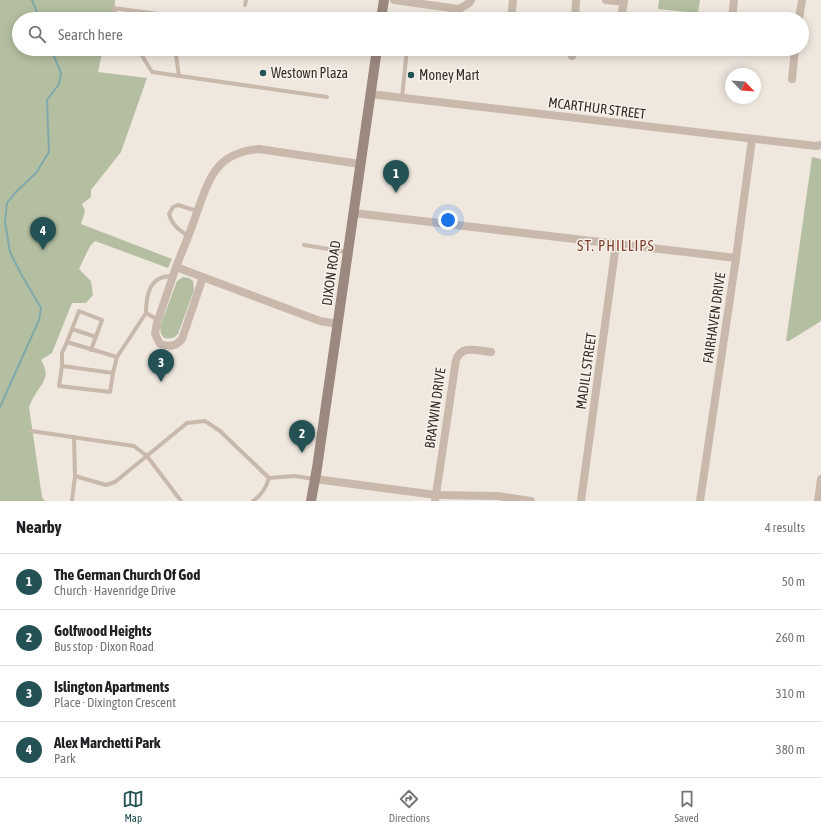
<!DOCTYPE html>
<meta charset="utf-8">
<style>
:root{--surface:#fff;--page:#f6f6f6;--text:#202124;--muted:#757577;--line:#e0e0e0;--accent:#245154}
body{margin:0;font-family:"Asap Condensed",sans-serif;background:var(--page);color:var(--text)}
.compass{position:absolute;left:725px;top:68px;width:36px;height:36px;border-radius:50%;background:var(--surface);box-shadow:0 2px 10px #0003;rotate:115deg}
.you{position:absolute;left:448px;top:220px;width:14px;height:14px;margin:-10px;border:3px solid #fff;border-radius:50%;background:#1a73e8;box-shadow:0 0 0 6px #1a73e833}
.badge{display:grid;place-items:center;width:26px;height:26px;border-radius:50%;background:var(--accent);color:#fff;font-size:13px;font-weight:700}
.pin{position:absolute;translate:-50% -33px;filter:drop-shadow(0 1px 2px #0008)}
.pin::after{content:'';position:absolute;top:21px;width:14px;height:12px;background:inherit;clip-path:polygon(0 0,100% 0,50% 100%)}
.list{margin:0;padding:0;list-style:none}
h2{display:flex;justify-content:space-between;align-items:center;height:52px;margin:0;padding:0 16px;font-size:17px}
h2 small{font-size:13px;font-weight:400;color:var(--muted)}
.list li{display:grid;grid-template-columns:26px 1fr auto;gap:12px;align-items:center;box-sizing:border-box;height:56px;padding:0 16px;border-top:1px solid var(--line)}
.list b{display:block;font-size:15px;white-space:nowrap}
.list p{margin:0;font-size:13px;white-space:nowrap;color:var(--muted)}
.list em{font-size:13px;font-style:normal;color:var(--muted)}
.icon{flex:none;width:22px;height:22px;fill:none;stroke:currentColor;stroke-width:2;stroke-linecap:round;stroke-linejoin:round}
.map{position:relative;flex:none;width:821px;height:501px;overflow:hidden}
.search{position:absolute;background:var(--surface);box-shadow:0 2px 10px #0003;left:12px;right:12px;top:12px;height:44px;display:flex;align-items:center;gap:10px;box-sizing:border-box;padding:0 14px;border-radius:22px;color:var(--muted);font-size:15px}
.sheet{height:276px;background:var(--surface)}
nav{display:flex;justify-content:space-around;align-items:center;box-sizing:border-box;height:56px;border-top:1px solid var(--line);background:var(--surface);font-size:11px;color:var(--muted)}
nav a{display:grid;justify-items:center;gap:2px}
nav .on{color:var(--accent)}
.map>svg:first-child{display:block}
</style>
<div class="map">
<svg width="821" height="501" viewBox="0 0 821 501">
<rect width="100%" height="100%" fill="#f0e8df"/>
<g fill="#b4bea1">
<path d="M0,0H115L114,19H19V49H103L98,72L147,78L121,152L91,190V197L82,204L85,211L81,224L172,259L168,268L95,241L90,246L79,269L91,281L93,295L86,303H72L52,353L41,360C51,376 43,382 35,395C32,399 31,403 29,407L42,497L45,501H0Z"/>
<polygon points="659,0 700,0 698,13 658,9"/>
<polygon points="812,157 821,159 821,321 789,341 786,341"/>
<path d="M183,277L189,278L193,281L194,290L178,334C173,339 170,339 164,338L161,334L160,327L177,281Z"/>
</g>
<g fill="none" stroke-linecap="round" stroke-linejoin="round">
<g stroke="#81a9ab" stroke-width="2">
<polyline points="32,0 40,19"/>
<polyline points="0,407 39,320 41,308 21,274 10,252 5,222 7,203 15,193 36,173 49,152 47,100 59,84 61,73 51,49"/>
</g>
<g stroke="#c8b9ac" stroke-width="4">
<polyline points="245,5 246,0"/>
<polyline points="324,15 348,19"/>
<polyline points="119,19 113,8 196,19"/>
<polyline points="138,49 152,72 327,97"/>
<polyline points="175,49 179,76"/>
<polyline points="402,98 407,49"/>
<path d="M188,236C179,230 172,225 169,214L173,207L178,205L197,211"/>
<polyline points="304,245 347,252"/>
<path d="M158,320L146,313C146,294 150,275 173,276"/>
<polyline points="72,329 96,337"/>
<polyline points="91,350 102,320 79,311 67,342 117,357 146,313"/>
<polyline points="62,366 62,353 67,342"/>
<polyline points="113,373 110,392 59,386 62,366 113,373 117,357"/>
<polyline points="31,431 134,446 147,456 181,501"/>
<path d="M74,437L75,476L106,485L115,482L187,423L205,421L220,431L269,478C266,488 262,495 253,501"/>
<polyline points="269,478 294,476 315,479"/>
<polyline points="72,500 75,476"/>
</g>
<g stroke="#c8b9ac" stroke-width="8">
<polyline points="394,0 459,9 469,3 471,0"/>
<polyline points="606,0 624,2 621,17 622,19"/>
<polyline points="511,19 513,0"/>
<polyline points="575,19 576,0"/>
<polyline points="732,19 734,0"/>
<polyline points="799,19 802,0"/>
<polyline points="508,52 508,49"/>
<polyline points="572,56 572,49"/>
<polyline points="792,79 795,49"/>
<polyline points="370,94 816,146 821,145"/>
<polyline points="354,213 736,258"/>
<path d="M176,267L157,323L155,334L160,344C170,347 175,347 182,339L203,277"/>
<path d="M338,324L320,321L176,267C183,249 191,231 197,212C210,177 216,153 259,149L360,164"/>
<polyline points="315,479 436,495 497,496 531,501"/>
<path d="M435,501L456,360C462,344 477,351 491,352"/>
<polyline points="581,501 616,244"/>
<polyline points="700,501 736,258 752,139"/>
<polyline points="818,501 821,479"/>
</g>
<g stroke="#9b887e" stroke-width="10">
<polyline points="381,19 384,0"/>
<polyline points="311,501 317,468 377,49"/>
</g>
</g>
<g fill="#245154" stroke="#f8f2eb" stroke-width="1.5">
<circle cx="263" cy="73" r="4"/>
<circle cx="411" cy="75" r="4"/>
</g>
<g text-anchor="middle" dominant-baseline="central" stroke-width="3" stroke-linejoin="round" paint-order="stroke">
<g font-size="14" fill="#362e2a" stroke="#f8f2eb" text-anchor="start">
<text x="271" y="73">Westown Plaza</text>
<text x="419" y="75">Money Mart</text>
</g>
<g font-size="14" fill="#362e2a" stroke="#f8f2eb">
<text transform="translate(597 108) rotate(7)">MCARTHUR STREET</text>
<text transform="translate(331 273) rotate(-82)">DIXON ROAD</text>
<text transform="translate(714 318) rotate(-82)">FAIRHAVEN DRIVE</text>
<text transform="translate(586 371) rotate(-82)">MADILL STREET</text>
<text transform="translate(435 408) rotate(-82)">BRAYWIN DRIVE</text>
</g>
<g font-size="15" letter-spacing="1" fill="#7d3f2b" stroke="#f8f2eb">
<text x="616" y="245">ST. PHILLIPS</text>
</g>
</g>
</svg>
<svg class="compass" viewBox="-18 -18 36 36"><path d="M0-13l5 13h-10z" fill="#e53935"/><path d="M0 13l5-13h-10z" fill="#757577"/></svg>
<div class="you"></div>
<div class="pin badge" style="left:396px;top:193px">1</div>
<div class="pin badge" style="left:302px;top:453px">2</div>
<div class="pin badge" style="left:161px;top:382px">3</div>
<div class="pin badge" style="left:43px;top:250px">4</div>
<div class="search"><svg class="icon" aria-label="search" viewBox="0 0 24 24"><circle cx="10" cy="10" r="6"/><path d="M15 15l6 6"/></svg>Search here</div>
</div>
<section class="sheet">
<h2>Nearby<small>4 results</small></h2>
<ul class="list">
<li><span class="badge">1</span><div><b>The German Church Of God</b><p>Church · Havenridge Drive</p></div><em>50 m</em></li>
<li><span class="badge">2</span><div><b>Golfwood Heights</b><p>Bus stop · Dixon Road</p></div><em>260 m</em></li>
<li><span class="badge">3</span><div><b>Islington Apartments</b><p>Place · Dixington Crescent</p></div><em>310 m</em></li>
<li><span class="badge">4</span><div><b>Alex Marchetti Park</b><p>Park</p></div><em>380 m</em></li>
</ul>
</section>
<nav>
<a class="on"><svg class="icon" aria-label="map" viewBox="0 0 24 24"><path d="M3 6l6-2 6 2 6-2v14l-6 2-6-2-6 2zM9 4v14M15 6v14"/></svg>Map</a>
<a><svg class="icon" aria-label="directions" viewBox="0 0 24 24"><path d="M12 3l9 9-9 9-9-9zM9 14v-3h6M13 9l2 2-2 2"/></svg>Directions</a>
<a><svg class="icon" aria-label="saved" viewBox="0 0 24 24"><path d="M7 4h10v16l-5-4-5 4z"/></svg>Saved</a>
</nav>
